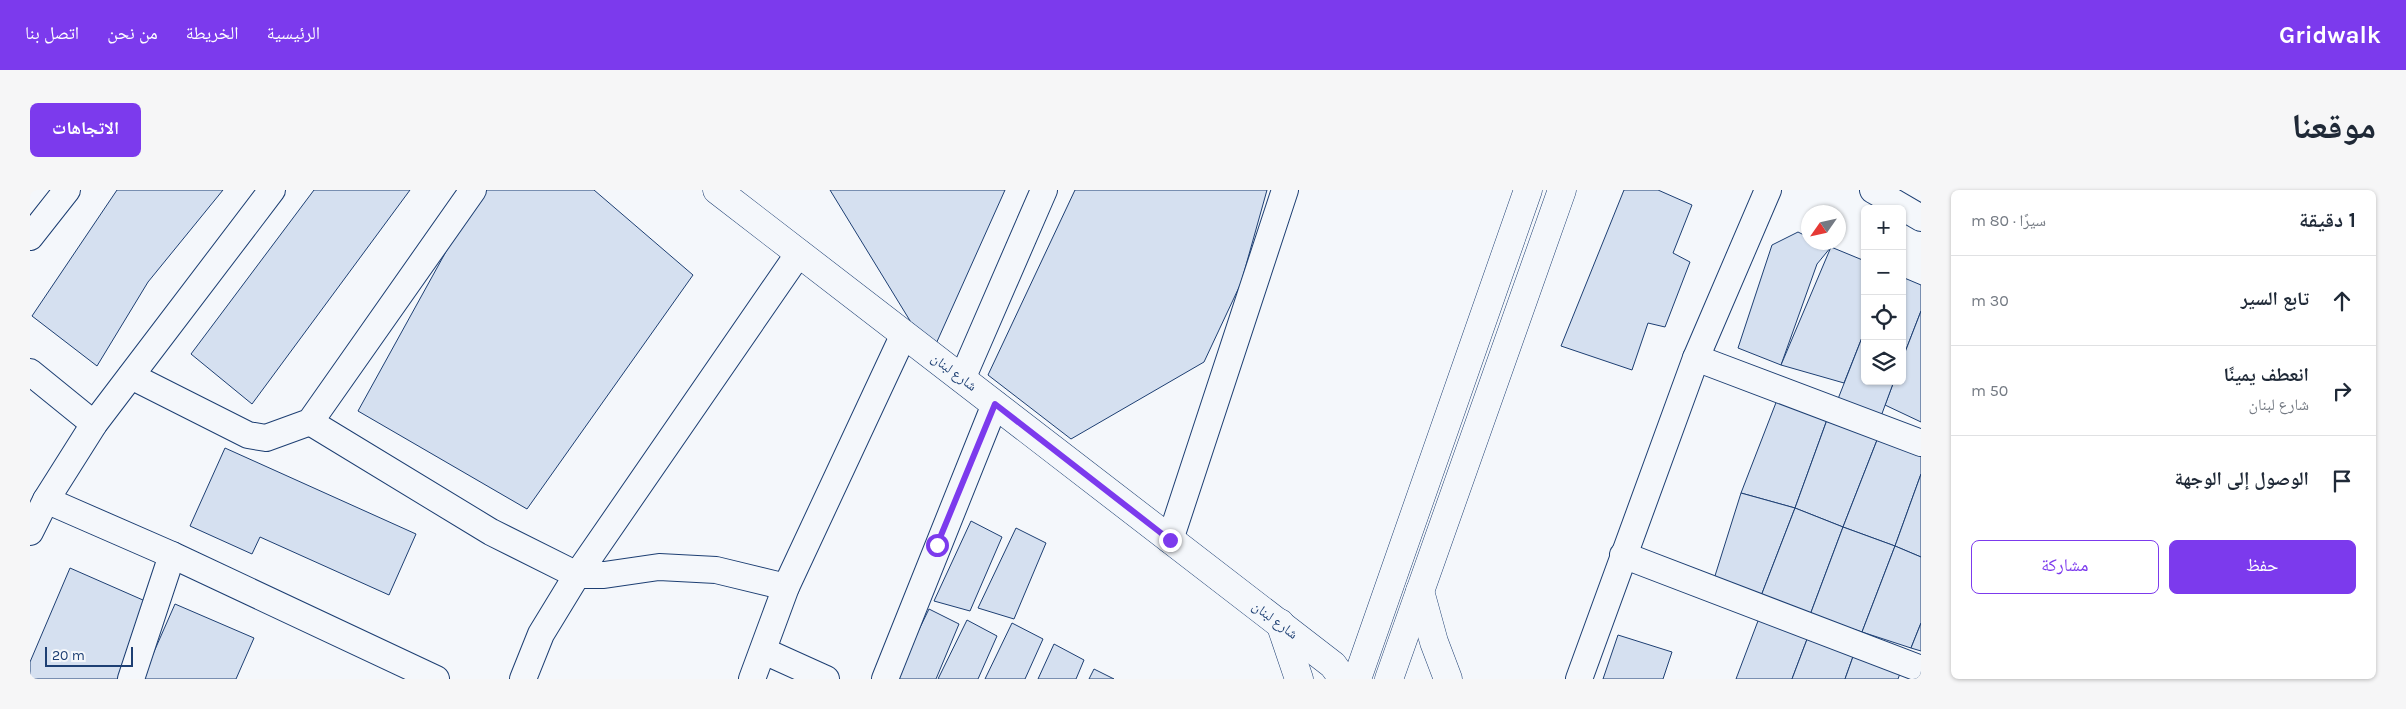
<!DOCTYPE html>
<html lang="ar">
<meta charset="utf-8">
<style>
:root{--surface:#fff;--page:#f6f6f7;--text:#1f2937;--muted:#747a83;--line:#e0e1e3;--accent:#7c3aed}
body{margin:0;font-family:Karla,"Noto Naskh Arabic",sans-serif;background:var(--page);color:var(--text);direction:rtl}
.controls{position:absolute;right:15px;top:15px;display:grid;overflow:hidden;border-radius:8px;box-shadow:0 1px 4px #0004}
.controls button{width:45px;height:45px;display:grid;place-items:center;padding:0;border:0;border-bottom:1px solid var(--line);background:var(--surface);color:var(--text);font:25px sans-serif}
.compass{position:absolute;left:1771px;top:15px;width:45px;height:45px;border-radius:50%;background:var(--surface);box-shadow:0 1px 4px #0004;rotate:236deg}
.scale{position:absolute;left:15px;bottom:12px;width:88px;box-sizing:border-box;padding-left:5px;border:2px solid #1d3f73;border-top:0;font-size:14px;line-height:18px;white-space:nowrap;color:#1d3f73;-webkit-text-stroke:4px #f4f7fb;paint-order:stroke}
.stop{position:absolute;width:15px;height:15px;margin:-11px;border:4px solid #7c3aed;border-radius:50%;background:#fff}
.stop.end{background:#7c3aed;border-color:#fff;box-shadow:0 1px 5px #0008}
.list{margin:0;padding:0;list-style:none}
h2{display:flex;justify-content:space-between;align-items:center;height:65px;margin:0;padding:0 20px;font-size:21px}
h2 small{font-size:16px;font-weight:400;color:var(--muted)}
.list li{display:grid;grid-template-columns:32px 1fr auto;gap:15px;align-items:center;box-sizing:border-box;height:90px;padding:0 20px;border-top:1px solid var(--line)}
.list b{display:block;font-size:19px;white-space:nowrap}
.list p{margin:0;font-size:16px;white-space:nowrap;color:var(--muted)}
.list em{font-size:16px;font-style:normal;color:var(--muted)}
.actions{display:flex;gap:10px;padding:15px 20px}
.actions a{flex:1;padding:11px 0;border:1px solid var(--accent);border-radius:8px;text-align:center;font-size:18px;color:var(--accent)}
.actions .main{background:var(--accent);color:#fff}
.icon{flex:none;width:28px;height:28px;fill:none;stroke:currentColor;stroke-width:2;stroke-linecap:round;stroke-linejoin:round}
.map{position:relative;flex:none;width:1891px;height:489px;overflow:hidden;direction:ltr;border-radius:8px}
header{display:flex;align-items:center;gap:30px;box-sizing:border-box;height:70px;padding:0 25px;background:var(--accent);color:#fff}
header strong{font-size:24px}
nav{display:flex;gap:28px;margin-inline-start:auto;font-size:18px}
.intro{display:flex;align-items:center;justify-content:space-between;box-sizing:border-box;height:120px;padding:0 30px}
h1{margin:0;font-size:35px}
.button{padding:12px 22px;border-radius:8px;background:var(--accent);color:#fff;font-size:18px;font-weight:700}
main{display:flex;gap:30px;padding:0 30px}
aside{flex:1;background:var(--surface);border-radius:8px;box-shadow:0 1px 4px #0004}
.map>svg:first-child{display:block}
</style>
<header>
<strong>Gridwalk</strong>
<nav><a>الرئيسية</a><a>الخريطة</a><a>من نحن</a><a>اتصل بنا</a></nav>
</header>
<div class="intro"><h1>موقعنا</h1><a class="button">الاتجاهات</a></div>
<main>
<aside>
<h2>1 دقيقة<small>سيرًا · 80 m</small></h2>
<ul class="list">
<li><svg class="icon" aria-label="ahead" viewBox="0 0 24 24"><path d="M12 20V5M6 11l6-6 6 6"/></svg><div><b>تابع السير</b></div><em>30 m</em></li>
<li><svg class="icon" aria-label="right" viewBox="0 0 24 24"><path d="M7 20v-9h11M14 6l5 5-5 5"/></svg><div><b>انعطف يمينًا</b><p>شارع لبنان</p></div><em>50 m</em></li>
<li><svg class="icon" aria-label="arrive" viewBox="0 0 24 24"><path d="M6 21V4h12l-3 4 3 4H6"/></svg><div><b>الوصول إلى الوجهة</b></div></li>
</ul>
<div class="actions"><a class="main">حفظ</a><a>مشاركة</a></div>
</aside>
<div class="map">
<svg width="1891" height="489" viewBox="0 0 1891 489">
<rect width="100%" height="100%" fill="#f4f7fb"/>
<g fill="#d5e0f0" stroke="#1d3f73">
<polygon points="87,0 193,0 118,92 67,176 2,126"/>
<polygon points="284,0 380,0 222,214 161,164"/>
<polygon points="450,0 564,0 663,85 497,319 328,221"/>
<polygon points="800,0 975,0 901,165"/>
<polygon points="1045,0 1237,0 1211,93 1174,172 1041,249 958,185"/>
<polygon points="1594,0 1628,0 1662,15 1643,63 1660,72 1635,137 1618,133 1602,180 1531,156"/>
<polygon points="1768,42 1778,47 1778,52 1792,52 1801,57 1787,74 1751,175 1708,158 1742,55"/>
<polygon points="1801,57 1835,71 1835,140 1814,193 1751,175"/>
<polygon points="1872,87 1891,95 1891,121 1872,170"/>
<polygon points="1891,121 1891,232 1855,215 1864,191 1872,191 1872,170"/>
<polygon points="1835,140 1835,191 1864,191 1850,229 1806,214"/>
<polygon points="1747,210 1798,227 1765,318 1711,303"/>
<polygon points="1798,227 1849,245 1813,337 1765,318"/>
<polygon points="1849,245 1891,264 1891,284 1865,356 1813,337"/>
<polygon points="195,258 386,344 359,405 230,347 222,364 160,336"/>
<polygon points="1891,284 1891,367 1865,356"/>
<polygon points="1711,303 1765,318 1731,406 1684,389"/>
<polygon points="1765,318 1813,337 1780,425 1731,406"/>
<polygon points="941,331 972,347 940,421 904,411"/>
<polygon points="1813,337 1865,356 1832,442 1780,425"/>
<polygon points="986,338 1016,353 984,429 948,418"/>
<polygon points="1865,356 1891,367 1891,433 1881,458 1832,442"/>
<polygon points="40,378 122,414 90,489 0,489 0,472"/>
<polygon points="145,414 224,448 206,489 112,489"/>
<polygon points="899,419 929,434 906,489 865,489"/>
<polygon points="1731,423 1779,444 1762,489 1706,489"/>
<polygon points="937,430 967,446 948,489 908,489"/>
<polygon points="982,433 1013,449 995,489 955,489"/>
<polygon points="1891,433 1891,461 1881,458"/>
<polygon points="1779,444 1825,461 1815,489 1762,489"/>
<polygon points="1588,445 1642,462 1633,489 1573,489"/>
<polygon points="1024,454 1054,470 1046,489 1008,489"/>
<polygon points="1825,461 1872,478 1868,489 1815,489"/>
<polygon points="1064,479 1084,489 1059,489"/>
</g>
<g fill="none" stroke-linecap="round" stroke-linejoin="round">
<g stroke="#1d3f73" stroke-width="28">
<g id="minor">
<polyline points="1843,0 1891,28"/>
<polyline points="0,47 37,0"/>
<polyline points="1666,168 1891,253"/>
<polyline points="0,182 64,234"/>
<polyline points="101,186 218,245 236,248 280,232 443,0"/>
<polyline points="932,189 1014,0"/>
<polyline points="280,232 461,342 547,385 574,385 629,377 686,380 756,397"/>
<polyline points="16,310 142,365 406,489"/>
<polyline points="0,342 16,310 64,234 242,0"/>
<polyline points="1140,350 1255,0"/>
<polyline points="1593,365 1891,479"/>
<polyline points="734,461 796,489"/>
<polyline points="101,489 142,365"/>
<polyline points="493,489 511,444 547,385 769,63"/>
<polyline points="722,489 756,397 874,144"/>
<polyline points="855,489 965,214"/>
<polyline points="1549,489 1666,168 1738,0"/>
</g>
</g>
<g stroke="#1d3f73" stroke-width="29">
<g id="tertiary">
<polyline points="687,0 1303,475 1313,489"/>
<polyline points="1390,401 1404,452 1418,489"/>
<polyline points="1250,433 1269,489"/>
<polyline points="1327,489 1498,0"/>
<polyline points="1359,489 1532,0"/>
</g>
</g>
<use href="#minor" stroke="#f4f7fb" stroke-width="26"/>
<use href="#tertiary" stroke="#f4f7fb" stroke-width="28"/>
</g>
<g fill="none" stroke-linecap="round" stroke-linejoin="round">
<polyline stroke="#7c3aed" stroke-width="6" points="907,355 965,214 1140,350"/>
</g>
<g text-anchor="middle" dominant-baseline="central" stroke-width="4" stroke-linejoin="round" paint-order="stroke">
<g font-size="14" fill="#1d3f73" stroke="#f4f7fb">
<text transform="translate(924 182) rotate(37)">شارع لبنان</text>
<text transform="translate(1245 430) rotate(37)">شارع لبنان</text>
</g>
</g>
</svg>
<div class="controls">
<button>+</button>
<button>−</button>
<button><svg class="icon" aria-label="locate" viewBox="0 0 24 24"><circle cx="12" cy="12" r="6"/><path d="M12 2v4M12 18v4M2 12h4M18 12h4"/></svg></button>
<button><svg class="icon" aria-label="layers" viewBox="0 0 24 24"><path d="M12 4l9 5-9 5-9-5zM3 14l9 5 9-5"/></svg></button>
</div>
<svg class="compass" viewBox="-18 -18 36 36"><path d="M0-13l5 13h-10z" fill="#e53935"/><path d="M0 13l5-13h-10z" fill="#747a83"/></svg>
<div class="scale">20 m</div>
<div class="stop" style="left:907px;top:355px"></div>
<div class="stop end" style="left:1140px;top:350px"></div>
</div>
</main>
